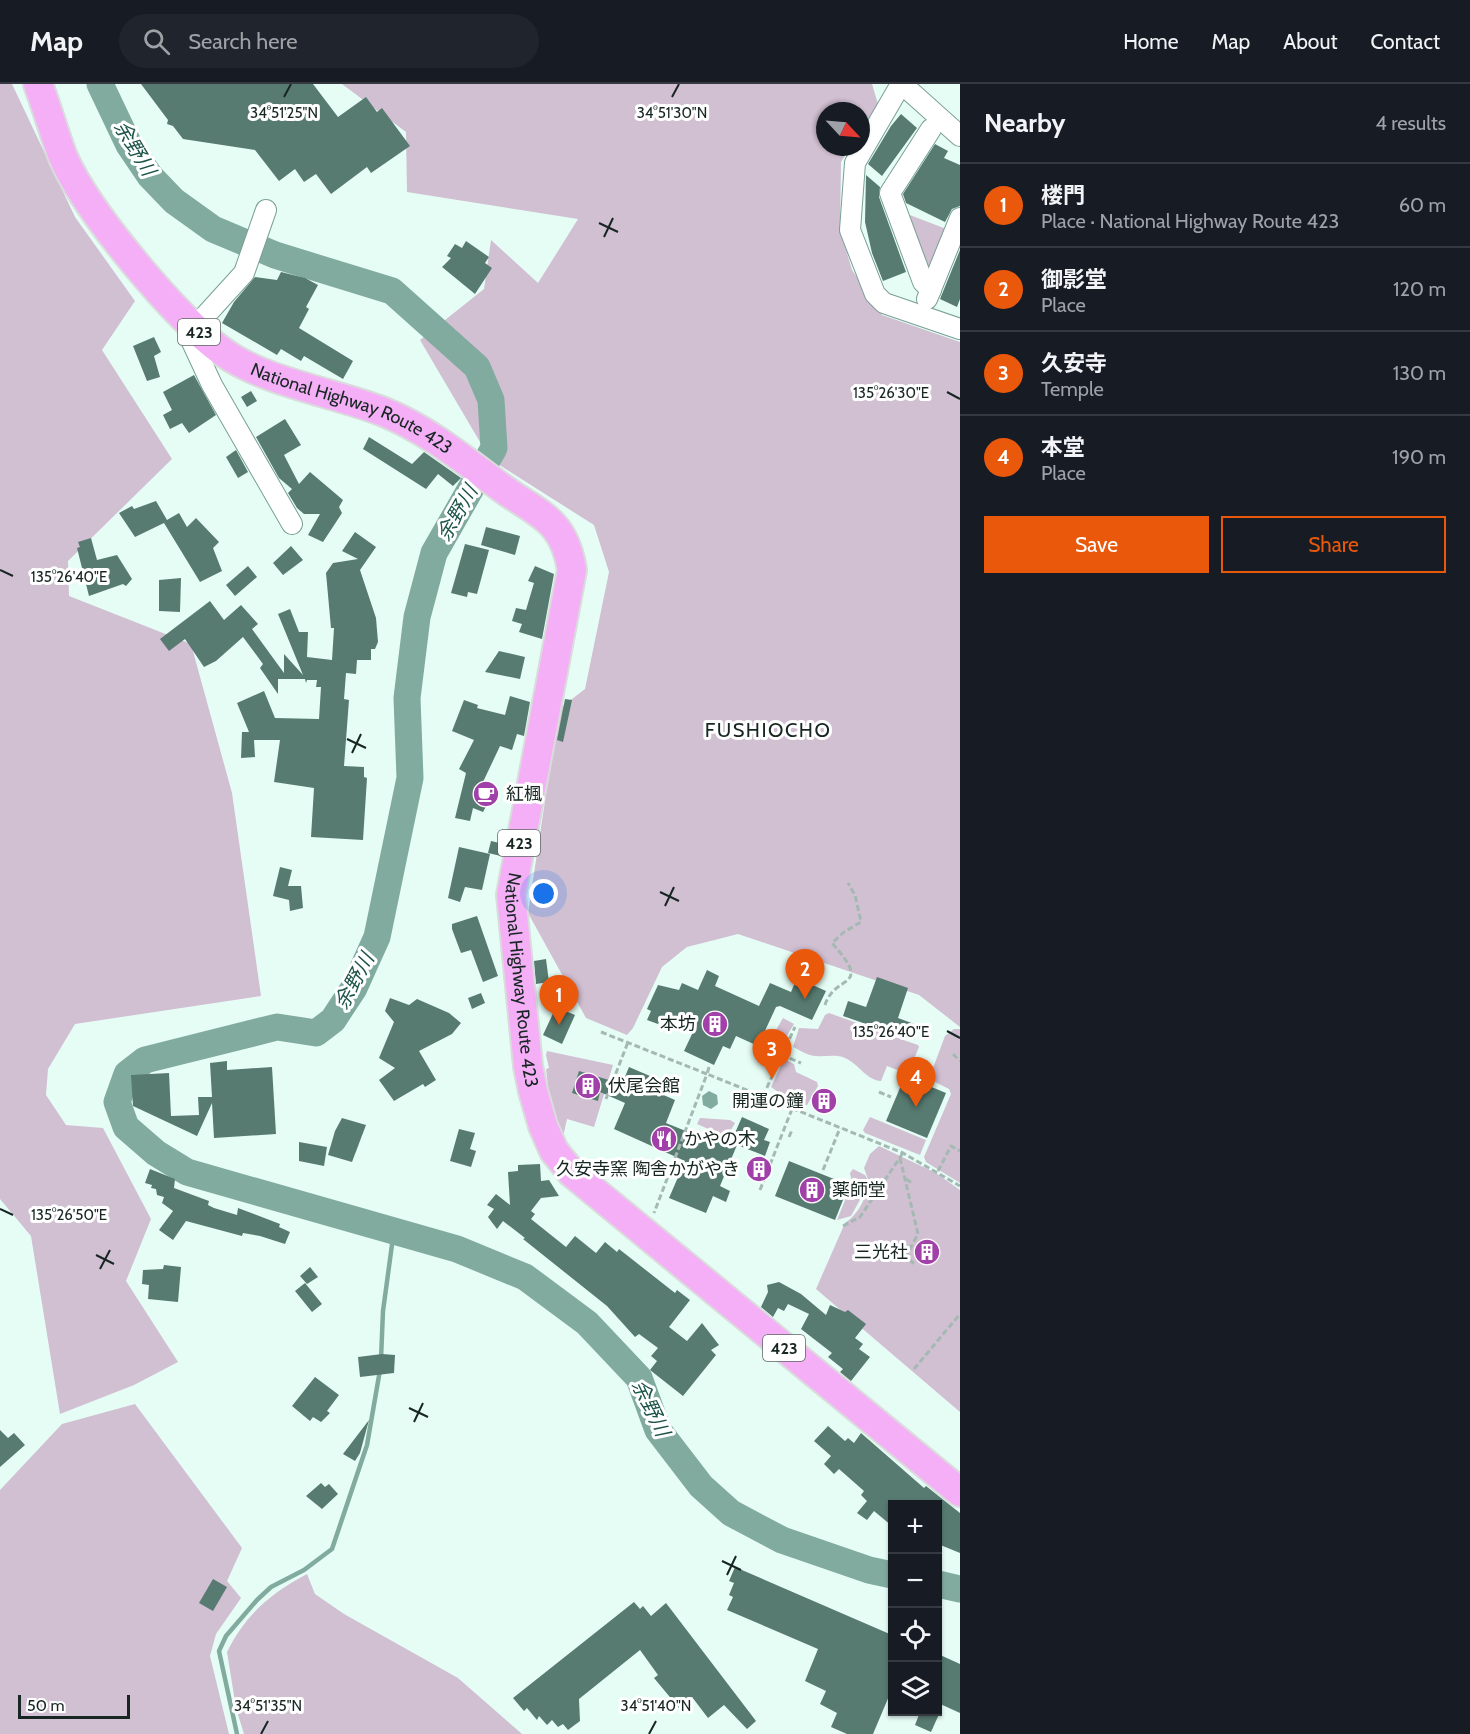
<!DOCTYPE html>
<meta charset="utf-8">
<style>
:root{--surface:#171b24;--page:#20242c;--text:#f1f3f6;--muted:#9ea1a6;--line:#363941;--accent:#ea580c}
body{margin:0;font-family:Cabin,"Noto Sans JP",sans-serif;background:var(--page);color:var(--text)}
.controls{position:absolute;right:18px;bottom:18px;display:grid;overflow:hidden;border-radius:0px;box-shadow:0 2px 4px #0004}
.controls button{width:54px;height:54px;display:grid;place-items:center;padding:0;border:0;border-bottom:2px solid var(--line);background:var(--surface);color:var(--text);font:30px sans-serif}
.compass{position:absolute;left:816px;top:18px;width:54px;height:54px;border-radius:50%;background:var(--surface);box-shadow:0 2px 4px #0004;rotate:116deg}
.scale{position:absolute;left:18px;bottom:15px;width:112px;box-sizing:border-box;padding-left:6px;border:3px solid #172622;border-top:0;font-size:16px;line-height:21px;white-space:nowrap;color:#172622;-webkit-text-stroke:4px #fff;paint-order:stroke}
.you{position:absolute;left:544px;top:810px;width:21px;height:21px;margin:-15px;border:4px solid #fff;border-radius:50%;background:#1a73e8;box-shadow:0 0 0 9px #1a73e833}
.badge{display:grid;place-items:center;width:39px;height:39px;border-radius:50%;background:var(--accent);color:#fff;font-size:20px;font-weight:700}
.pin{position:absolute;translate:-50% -50px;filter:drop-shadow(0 2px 3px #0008)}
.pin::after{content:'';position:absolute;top:32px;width:21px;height:18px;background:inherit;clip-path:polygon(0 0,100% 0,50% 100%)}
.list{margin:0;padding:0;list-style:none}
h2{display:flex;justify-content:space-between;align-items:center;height:78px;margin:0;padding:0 24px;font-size:26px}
h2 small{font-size:20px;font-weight:400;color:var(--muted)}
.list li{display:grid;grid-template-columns:39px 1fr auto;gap:18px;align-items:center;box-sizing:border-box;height:84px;padding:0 24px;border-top:2px solid var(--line)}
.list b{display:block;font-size:22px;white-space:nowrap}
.list p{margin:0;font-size:20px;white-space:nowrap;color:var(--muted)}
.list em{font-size:20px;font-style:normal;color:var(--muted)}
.actions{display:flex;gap:12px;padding:18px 24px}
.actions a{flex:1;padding:14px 0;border:2px solid var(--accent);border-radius:0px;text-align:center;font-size:21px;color:var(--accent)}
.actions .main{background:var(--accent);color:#fff}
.icon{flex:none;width:33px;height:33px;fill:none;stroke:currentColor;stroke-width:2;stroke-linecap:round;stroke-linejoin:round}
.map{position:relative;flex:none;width:960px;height:1650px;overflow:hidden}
header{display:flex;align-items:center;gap:36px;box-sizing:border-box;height:84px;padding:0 30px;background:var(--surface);border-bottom:2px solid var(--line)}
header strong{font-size:28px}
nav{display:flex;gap:33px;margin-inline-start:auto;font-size:21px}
.search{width:420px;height:54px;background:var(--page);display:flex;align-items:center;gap:15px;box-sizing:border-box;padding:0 21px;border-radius:33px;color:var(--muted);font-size:22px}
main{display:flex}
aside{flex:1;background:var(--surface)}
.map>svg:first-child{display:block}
</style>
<header>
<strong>Map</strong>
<div class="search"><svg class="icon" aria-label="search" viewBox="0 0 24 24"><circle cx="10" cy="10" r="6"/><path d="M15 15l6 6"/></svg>Search here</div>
<nav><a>Home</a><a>Map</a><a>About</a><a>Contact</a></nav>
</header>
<main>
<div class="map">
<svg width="960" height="1650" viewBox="0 0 960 1650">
<rect width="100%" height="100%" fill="#e6fdf6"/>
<g fill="#d1bfd2">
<polygon points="0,0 12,0 75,133 135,217 102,266 172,375 68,477 69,512 191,560 232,709 261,912 75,940 48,985 46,1011 66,1041 103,1044 151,1135 126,1197 178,1278 134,1301 60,1330 31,1152 0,1115"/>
<polygon points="342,0 872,0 878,20 861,46 861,27 825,27 825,63 850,63 841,78 840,145 852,186 882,231 960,258 960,943 919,911 738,850 687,863 662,883 633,944 627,951 586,934 528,829 559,625 585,605 609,488 594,441 490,375 420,256 484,205 491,156 538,199 578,135 407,108 406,48"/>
<polygon points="902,128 949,146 932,188 925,188"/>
<path d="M829,929L865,942L870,951L874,946L918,961L919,963L909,987L905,989L887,982L881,997C866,996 859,980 845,974C836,970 825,973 816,972C808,972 800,966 793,963L799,944L818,945L825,931Z"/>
<polygon points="783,934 794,940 782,960 772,953"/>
<polygon points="954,945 960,945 960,1099 926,1078 924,1073 951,1010 949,1005 933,997 930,992 945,952"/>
<path d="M547,967L613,981L594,1043L567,1035L563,1053C551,1032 549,1009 546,985L549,984L546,971Z"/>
<polygon points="784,975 794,980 796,988 817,998 818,1002 807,1021 797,1024 777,1015 778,1008 771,1003"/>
<polygon points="870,1033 926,1056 920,1071 865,1049 863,1046"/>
<polygon points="700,1034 730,1036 735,1039 727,1053 697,1040"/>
<path d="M879,1062L936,1089L960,1106V1328L816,1205L845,1139C856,1132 866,1116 867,1103L851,1132L837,1136L852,1099L850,1089L853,1085L865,1091L869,1098L864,1084L870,1070Z"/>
<polygon points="135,1320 242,1464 227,1497 241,1514 216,1550 210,1572 229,1650 0,1650 0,1406 62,1340"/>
<path d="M307,1490L315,1510L344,1530L458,1594L522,1650H244L236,1624L227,1568C245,1531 271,1509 307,1490Z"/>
</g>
<polygon fill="#82aba0" points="709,1007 717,1011 718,1020 711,1025 703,1021 702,1012"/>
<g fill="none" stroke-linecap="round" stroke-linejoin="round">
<g stroke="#82aba0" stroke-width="4.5">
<polyline points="381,1275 383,1227 394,1146"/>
<polyline points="237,1650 219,1567 226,1552 257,1516 271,1503 304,1486 332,1465 367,1361 380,1286"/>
</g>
<g stroke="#82aba0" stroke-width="27">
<polyline points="100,0 129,61 150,92 174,117 213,145 275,171 392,207 477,283 491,316 494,364 434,469 417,533 407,614 410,694 377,853 354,904 333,936 316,949 277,943 145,976 127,990 117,1018 126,1043 156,1069 187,1088 457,1165 525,1193 587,1239 639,1294 658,1346 701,1402 731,1429 782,1456 869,1486 892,1491"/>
<polyline points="938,1500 960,1505"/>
</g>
</g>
<g fill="#577b71">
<polygon points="141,0 313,0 338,33 366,13 377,28 382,24 410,62 371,89 367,83 331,110 316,90 304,98 295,85 279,97 255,66 183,55 173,42 167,40 168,36"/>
<polygon points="901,30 917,44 882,92 868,80 891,42"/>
<polygon points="935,60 948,67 944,74 960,81 960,122 952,125 945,138 906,119 903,110"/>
<polygon points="866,91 880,103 879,113 906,188 883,197 872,169 865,138"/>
<polygon points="466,157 489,173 485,179 492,184 475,210 442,183 451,174 447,172 455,160 462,164"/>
<polygon points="960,166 960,215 957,223 940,215"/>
<polygon points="281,188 305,194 318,201 306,223 309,225 299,244 353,277 343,295 304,272 301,277 281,265 277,271 222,239 234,218 255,193 277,196"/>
<polygon points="154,253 161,268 154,272 160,293 147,297 133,262"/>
<polygon points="194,291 216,331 189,349 182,339 170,345 163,331 172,326 163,308"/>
<polygon points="251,307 257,317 247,323 241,313"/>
<polygon points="285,335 301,361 284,371 299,400 310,388 343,416 339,423 342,429 323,458 308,451 320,430 304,430 297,424 288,409 292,405 279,394 256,353"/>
<polygon points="369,353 412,380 424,368 461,394 453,402 438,390 426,405 363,365"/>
<polygon points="236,366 248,388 238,394 226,373"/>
<polygon points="156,417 167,436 179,429 187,443 196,434 219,458 213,464 222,487 200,498 164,439 135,453 119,429 132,422 134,425"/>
<polygon points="486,443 520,452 515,471 481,461"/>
<polygon points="355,448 376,463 360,486 376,534 378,558 375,565 371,565 371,576 357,576 356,590 346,589 344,615 349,616 344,682 364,683 364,693 367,694 363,756 311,753 314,704 274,698 280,656 254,656 255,673 241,674 242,648 249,648 237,619 264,607 275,634 319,635 321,603 316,603 317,596 307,596 306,599 305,595 278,595 278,610 260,584 263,580 243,553 216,577 204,583 185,555 169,567 160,555 210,517 224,536 241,521 258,540 252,545 284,589 284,570 303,591 278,530 290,525 299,548 308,548 307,573 332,576 334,544 331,544 326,489 333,479 358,475 342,467"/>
<polygon points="91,454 97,476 117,471 132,495 126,502 123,500 89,512 77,464 80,463 78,458"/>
<polygon points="465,460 489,466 477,510 468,508 467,513 451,509"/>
<polygon points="291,462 303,476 283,491 273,479"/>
<polygon points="248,482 257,493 235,512 226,501"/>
<polygon points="535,482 554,490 542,555 519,548 522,540 512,537 516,524 526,526 534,499 528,497"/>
<polygon points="181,494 180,528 159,527 159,496"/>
<polygon points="499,567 525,573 520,595 485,588"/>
<polygon points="510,612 530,618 524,652 517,650 512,666 500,662 483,698 496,704 483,728 473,724 470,737 455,734 466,689 459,685 474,656 452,647 464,616 478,621 477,624 505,631"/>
<polygon points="565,615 572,616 563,658 557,656"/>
<polygon points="491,757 504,760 501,772 488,769"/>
<polygon points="459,763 490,770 482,806 465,803 460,818 448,814"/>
<polygon points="280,783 292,786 288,802 301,802 303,824 290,827 289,816 273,812"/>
<polygon points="477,832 498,892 483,898 471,866 461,869 452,845 452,840"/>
<polygon points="546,875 549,898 536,900 534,877"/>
<polygon points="707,886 719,892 715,902 759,922 770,899 791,908 797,894 826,907 812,936 780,922 776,923 758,962 736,952 730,965 723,962 714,981 684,967 693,948 687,945 690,939 667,930 665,933 662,932 658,940 647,936 651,927 647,925 658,901 679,906 682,899 698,906"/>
<polygon points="877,893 908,904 898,934 917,941 912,956 843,932 848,917 866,923"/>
<polygon points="481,909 485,919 472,925 468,914"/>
<polygon points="390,914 409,921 417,915 449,929 461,939 452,950 419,967 436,996 425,1003 423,1000 394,1017 379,996 395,984 379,974 394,938 385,927"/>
<polygon points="556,923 575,931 562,960 543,951"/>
<polygon points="227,977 227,986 272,983 276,1050 214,1054 212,1019 197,1052 133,1022 131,991 169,989 171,1032 199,1031 198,1013 212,1013 210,979"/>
<polygon points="629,983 650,992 645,1003 675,1016 666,1039 698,1052 699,1049 708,1053 710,1049 731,1058 742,1033 769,1045 764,1056 770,1058 765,1072 737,1061 720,1102 730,1107 726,1118 713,1112 706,1129 669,1114 685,1077 614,1045 625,1019 600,1008 598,1017 572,1009 579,987 622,1000"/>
<polygon points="905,992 946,1009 927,1054 886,1037"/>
<polygon points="817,1008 835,1016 830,1026 813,1018"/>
<polygon points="342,1034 366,1041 352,1078 328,1071 335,1047"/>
<polygon points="459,1045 475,1049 470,1065 476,1067 471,1083 450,1077"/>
<polygon points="299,1058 327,1063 324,1082 299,1077"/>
<polygon points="789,1077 849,1101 835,1136 775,1112"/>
<polygon points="540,1080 541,1097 549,1096 559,1112 541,1114 531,1127 535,1130 531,1135 566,1163 575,1152 596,1169 605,1158 617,1168 619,1165 675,1209 677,1206 690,1216 669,1243 687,1257 702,1239 719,1261 711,1266 716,1271 683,1312 650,1286 657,1277 651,1272 658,1264 639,1250 635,1253 607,1222 523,1155 525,1154 503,1137 497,1145 488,1133 494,1125 487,1121 496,1110 510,1121 508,1088 518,1087 518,1081"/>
<polygon points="150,1085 175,1095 174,1104 209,1117 208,1121 214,1124 237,1131 238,1124 280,1140 279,1143 290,1148 285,1160 260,1152 243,1149 242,1152 186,1137 173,1156 159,1146 173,1127 162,1119 164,1113 157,1111 156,1105 151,1104 152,1101 145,1099"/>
<polygon points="924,1157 938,1168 930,1179 916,1168"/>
<polygon points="164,1181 181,1183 178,1218 148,1215 149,1201 142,1200 143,1186 163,1185"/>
<polygon points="310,1183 318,1193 307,1200 300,1192"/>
<polygon points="779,1198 801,1210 826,1231 830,1221 845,1228 848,1226 866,1240 855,1254 863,1260 859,1265 870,1273 851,1297 840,1288 843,1285 828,1273 832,1269 801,1245 809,1230 788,1220 784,1227 778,1224 773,1233 761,1223 768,1208 767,1201"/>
<polygon points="305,1199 322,1220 312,1228 295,1207"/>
<polygon points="382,1270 395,1271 394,1289 360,1293 358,1273"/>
<polygon points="315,1293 339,1311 327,1327 330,1329 321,1338 313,1333 310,1337 292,1322"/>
<polygon points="369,1336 360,1369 355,1377 343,1370"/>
<polygon points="828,1342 845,1357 848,1354 854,1359 861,1349 924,1404 926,1402 960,1429 960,1469 938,1460 938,1420 892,1420 892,1442 874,1427 867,1436 857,1429 867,1417 861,1411 864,1407 839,1385 834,1390 824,1380 831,1372 814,1357"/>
<polygon points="0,1346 8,1354 14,1349 25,1361 0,1383"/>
<polygon points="321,1399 325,1403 329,1400 338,1410 322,1425 306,1412"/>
<polygon points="735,1483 892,1551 892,1605 873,1650 847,1650 831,1643 837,1629 820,1620 826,1607 805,1597 818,1565 727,1526 733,1513 729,1511 734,1499 729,1497"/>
<polygon points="213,1495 227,1503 213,1527 199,1519"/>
<polygon points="634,1518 640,1525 643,1522 651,1532 666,1519 756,1637 747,1645 724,1621 708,1634 692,1613 679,1624 654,1594 658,1591 640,1566 579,1615 580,1637 568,1646 563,1640 558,1643 552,1636 547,1641 539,1632 537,1636 527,1624 524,1627 513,1614"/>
<polygon points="938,1570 960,1580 960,1629 938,1619"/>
<polygon points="920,1628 940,1628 931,1648 915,1641"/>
</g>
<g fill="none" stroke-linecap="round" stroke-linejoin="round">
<g stroke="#7a9f94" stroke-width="22">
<g id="minor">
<polyline points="901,0 855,79 850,146 875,210 884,219 960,245"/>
<polyline points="902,0 960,52"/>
<polyline points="266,126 244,189 194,244 192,258 212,301 292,440"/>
<polyline points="931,206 923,198 890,109 931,45"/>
<polyline points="927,215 960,134"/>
</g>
</g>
<g stroke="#dadcdc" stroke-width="32">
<g id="highway">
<path id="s1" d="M38,0C47,24 54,49 63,73C87,128 175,233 223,268C264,298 336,309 384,328C428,346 464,376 502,404C539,431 564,435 572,486L511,811L528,982L533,1007L543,1042L554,1067L572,1089L960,1408"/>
</g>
</g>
<g stroke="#a5b9b3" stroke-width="3" stroke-dasharray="6 3" stroke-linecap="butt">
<path d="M825,921C835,889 874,906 832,859L844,848L861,838L855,811L848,799"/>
<polyline points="601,948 707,990 654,1129"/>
<polyline points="765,964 801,979"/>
<polyline points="953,970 960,977"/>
<polyline points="709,983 707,990 903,1069 960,1102"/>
<polyline points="879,1008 891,1013"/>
<polyline points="763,1012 795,943"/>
<polyline points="606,1015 628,958"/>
<polyline points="789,1053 792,1046"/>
<polyline points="900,1074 918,1150 906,1172 915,1181"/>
<polyline points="823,1086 840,1044"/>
<polyline points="938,1087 951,1062 960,1067"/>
<polyline points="906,1095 912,1099"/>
<polyline points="760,1106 792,1025"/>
<polyline points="843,1142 860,1133 903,1069"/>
<polyline points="914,1285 960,1230"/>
</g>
<use href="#minor" stroke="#fff" stroke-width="20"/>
<use href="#highway" stroke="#f4aff7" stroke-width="28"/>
</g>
<path fill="none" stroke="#172622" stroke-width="2" d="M284,13L291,0M672,13L679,0M599,139L618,148M604,153L613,134M947,308L960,315M0,486L13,492M347,655L366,664M352,669L361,650M660,808L679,817M665,822L674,803M947,947L960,954M0,1125L13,1131M96,1171L114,1180M100,1185L110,1166M409,1324L428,1333M414,1338L423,1319M722,1477L741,1486M727,1491L736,1472M261,1650L268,1637M649,1650L656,1637"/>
<defs>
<g id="cafe-disc" transform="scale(1.35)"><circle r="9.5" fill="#a140a8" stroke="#fff"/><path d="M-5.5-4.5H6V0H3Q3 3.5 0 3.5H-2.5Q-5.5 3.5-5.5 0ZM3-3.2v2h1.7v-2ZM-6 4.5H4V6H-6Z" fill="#fff"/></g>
<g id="building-disc" transform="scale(1.35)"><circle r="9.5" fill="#a140a8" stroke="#fff"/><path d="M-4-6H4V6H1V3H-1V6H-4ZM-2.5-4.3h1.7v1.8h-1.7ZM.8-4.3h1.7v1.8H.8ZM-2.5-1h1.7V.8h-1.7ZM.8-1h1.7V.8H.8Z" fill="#fff"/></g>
<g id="restaurant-disc" transform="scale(1.35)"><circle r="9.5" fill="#a140a8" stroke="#fff"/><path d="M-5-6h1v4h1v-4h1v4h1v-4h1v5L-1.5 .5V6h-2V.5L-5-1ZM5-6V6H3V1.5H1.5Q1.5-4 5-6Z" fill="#fff"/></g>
</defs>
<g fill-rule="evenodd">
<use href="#cafe-disc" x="486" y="710"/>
<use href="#building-disc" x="715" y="940"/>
<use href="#building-disc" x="588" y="1002"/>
<use href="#building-disc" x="824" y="1017"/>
<use href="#restaurant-disc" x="664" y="1055"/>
<use href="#building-disc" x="759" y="1085"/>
<use href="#building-disc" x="812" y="1106"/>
<use href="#building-disc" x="927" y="1168"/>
</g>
<g text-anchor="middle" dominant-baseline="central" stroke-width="6" stroke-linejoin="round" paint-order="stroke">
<g fill="#fff" stroke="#5d6764" stroke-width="1.5">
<rect x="178" y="235" width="42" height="26" rx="4.5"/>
<rect x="498" y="746" width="42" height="26" rx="4.5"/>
<rect x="763" y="1251" width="42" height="26" rx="4.5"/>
</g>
<g font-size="16" font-weight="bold" fill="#172622">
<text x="199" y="248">423</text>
<text x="519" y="759">423</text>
<text x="784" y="1264">423</text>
</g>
<g font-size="18" fill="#172622" stroke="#fff">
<text stroke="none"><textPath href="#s1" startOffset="472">National Highway Route 423</textPath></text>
<text stroke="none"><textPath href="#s1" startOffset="1173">National Highway Route 423</textPath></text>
</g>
<g font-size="18" fill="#172622" stroke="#fff" text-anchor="start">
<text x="506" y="710">紅楓</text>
<text x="696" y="940" text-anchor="end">本坊</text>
<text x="608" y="1002">伏尾会館</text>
<text x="804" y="1017" text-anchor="end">開運の鐘</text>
<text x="684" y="1055">かやの木</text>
<text x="740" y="1085" text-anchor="end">久安寺窯 陶舎かがやき</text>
<text x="832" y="1106">薬師堂</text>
<text x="908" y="1168" text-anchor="end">三光社</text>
</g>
<g font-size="20" font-style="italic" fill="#1c5448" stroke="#fff">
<text transform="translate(135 64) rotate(59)">余野川</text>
<text transform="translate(457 429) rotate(-60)">余野川</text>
<text transform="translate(354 897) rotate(-62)">余野川</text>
<text transform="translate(651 1324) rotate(64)">余野川</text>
</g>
<g font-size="20" letter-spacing="1.5" fill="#172622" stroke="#fff">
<text x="768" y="646">FUSHIOCHO</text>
</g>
</g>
<g font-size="15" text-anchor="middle" fill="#172622" stroke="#fff" stroke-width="6" stroke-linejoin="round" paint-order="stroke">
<text x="284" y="34">34°51'25"N</text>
<text x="672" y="34">34°51'30"N</text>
<text x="891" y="314">135°26'30"E</text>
<text x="69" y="498">135°26'40"E</text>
<text x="891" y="953">135°26'40"E</text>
<text x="69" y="1136">135°26'50"E</text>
<text x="268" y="1627">34°51'35"N</text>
<text x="656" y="1627">34°51'40"N</text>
</g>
</svg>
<div class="controls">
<button>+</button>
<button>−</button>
<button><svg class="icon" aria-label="locate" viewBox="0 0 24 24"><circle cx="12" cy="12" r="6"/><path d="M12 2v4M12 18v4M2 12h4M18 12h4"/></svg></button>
<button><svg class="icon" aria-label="layers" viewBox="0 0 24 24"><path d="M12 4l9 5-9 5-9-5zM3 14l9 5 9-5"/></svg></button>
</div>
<svg class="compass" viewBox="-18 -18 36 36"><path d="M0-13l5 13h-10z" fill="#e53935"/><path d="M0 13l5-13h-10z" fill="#9ea1a6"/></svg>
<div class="scale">50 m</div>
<div class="you"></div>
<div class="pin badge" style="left:559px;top:941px">1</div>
<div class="pin badge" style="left:805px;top:915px">2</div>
<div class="pin badge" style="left:772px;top:995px">3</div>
<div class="pin badge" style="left:916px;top:1023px">4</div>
</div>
<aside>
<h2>Nearby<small>4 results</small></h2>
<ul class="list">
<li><span class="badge">1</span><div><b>楼門</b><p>Place · National Highway Route 423</p></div><em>60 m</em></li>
<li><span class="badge">2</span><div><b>御影堂</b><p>Place</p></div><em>120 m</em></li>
<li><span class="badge">3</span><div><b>久安寺</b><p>Temple</p></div><em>130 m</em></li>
<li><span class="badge">4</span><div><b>本堂</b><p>Place</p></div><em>190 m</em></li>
</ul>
<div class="actions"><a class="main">Save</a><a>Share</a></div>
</aside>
</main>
